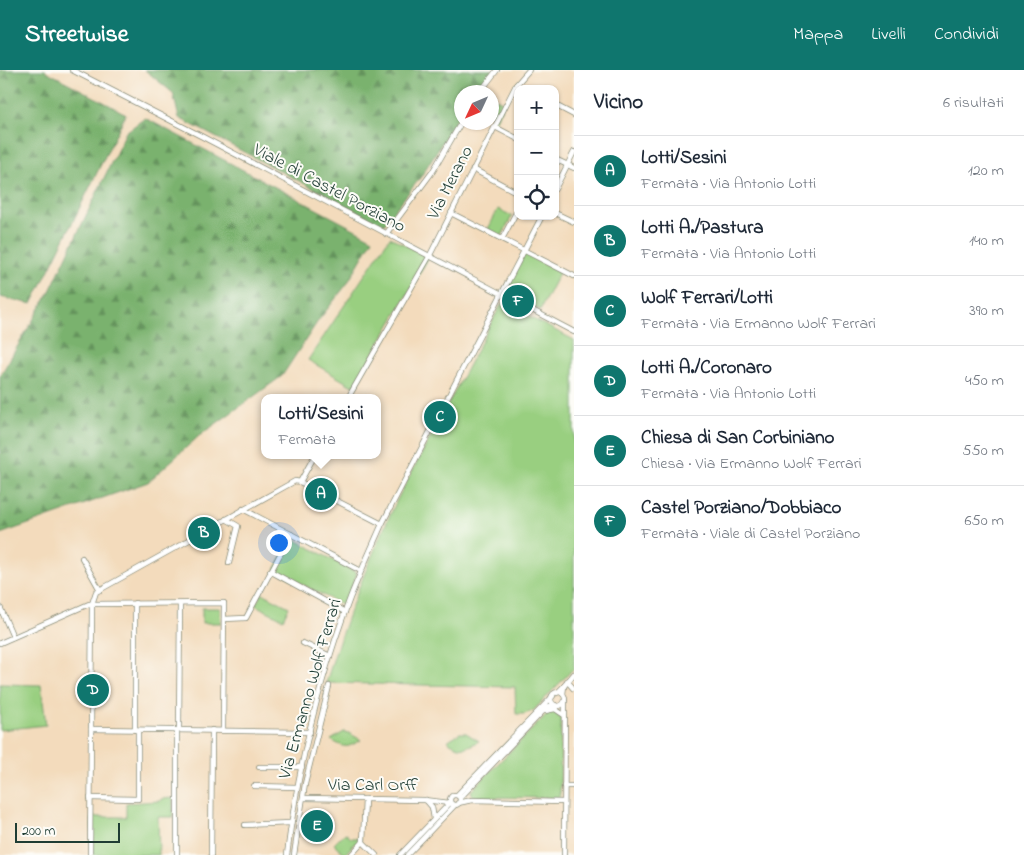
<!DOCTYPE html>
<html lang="it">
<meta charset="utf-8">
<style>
:root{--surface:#fff;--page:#f6f6f7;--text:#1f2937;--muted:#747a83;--line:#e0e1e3;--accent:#0f766e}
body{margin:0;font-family:"Indie Flower",sans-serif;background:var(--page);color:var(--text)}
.controls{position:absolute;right:15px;top:15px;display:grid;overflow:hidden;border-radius:10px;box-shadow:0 1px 4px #0004}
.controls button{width:45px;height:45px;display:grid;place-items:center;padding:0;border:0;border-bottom:1px solid var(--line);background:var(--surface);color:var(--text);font:25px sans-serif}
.compass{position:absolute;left:454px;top:15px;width:45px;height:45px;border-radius:50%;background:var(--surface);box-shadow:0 1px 4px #0004;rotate:226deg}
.scale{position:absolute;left:15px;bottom:12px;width:105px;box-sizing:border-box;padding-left:5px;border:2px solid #1f3d34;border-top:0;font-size:14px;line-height:18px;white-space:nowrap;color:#1f3d34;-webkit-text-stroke:4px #fdfcf7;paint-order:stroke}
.you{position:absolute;left:278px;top:472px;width:18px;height:18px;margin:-12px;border:4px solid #fff;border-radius:50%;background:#1a73e8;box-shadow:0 0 0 8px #1a73e833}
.badge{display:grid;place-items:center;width:32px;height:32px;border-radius:50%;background:var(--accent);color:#fff;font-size:16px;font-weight:700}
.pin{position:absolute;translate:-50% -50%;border:2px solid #fff;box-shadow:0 1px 5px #0006}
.popup{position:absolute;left:261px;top:324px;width:120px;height:65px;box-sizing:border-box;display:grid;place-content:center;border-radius:10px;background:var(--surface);filter:drop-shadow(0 1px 4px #0005);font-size:16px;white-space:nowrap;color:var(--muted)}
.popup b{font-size:19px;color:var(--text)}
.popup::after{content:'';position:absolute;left:50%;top:100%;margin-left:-10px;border:10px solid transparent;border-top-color:var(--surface)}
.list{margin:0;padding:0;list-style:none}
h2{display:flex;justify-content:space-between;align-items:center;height:65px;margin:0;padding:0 20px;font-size:21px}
h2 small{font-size:16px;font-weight:400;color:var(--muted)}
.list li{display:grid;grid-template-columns:32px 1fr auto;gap:15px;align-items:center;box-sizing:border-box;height:70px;padding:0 20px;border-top:1px solid var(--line)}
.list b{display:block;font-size:19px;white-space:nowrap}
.list p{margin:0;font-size:16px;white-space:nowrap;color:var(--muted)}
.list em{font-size:16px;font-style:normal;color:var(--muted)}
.icon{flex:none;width:28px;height:28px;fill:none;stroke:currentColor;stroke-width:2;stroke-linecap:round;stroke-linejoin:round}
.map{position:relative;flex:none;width:574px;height:785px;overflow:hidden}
header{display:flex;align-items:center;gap:30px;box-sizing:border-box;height:70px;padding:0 25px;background:var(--accent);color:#fff}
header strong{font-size:24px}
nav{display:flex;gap:28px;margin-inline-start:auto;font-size:18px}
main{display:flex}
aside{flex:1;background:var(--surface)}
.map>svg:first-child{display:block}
</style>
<header>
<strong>Streetwise</strong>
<nav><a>Mappa</a><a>Livelli</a><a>Condividi</a></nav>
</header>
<main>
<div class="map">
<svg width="574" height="785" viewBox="0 0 574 785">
<defs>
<pattern id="forest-firs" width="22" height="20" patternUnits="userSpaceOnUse" patternTransform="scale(1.25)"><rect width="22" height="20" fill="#7ab26e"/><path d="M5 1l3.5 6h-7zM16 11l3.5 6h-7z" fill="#63925b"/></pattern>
</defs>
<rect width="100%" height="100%" fill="#fdfcf7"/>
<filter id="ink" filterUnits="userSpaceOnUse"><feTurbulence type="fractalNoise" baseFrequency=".02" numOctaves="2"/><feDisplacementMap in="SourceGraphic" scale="10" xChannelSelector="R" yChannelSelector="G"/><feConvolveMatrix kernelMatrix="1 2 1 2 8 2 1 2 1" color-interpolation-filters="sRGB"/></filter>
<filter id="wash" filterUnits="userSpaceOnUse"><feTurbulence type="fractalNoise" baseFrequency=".0096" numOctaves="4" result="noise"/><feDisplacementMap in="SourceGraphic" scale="20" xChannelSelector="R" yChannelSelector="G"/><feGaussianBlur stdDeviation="1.12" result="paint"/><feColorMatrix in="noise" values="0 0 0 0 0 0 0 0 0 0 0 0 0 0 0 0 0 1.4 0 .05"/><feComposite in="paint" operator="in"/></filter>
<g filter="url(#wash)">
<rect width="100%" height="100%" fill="#f3dbbc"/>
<g fill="#99cf80" stroke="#5c865a">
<polygon points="492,27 504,33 495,52 492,50"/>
<polygon points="498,139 512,146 502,166 488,159"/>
<polygon points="390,167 429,187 354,317 308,290"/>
<polygon points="525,183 560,201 540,240 505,222"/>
<path d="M502,233L574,270V598L533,641L524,644H516L515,617L326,613C345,548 370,487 399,426Z"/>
<polygon points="292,468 357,503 344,536 275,500"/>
<polygon points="262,523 289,537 283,549 255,535"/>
<polygon points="202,538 220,538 221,553 202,553"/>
<polygon points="0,614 41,615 46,655 0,660"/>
<polygon points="550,641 556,642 561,649 560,728 473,727 471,721"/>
<path d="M344,662L349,663L361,670C347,678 346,679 331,670Z"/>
<path d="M460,663H466L479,671C464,679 462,680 447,671Z"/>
<polygon points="173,728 173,747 158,747 159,785 92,785 92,747 126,747 126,733 161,731 161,729"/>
<polygon points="345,763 351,768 361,768 358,775 355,773 345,784 334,774"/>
</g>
<g fill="url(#forest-firs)" stroke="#4c7851">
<polygon points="0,0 44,0 126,44 32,234 0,227"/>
<polygon points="145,0 493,0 476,22 462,22 461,42 420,108 383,155 179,48 173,23"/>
<polygon points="145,48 373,169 347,214 318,251 282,306 199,366 148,412 0,464 0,306 49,223 126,62"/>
</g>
</g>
<g filter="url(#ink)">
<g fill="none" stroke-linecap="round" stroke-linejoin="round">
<g stroke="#898c78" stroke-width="6">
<g id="minor">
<polyline points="72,0 201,66 574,262"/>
<polyline points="516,15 524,19"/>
<polyline points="480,22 497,0"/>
<polyline points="555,35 574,45"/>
<polyline points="495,57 518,69"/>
<polyline points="555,89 574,98"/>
<polyline points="473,99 518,123"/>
<polyline points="555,119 574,82"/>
<polyline points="451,143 574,206"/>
<polyline points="555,143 574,152"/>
<polyline points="386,164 433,101 462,51"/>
<polyline points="502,169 518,139"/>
<polyline points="348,328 429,187 516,15 529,0"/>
<polyline points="300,412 315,385"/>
<polyline points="243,439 361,501"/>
<polyline points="226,449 238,456 229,493"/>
<polyline points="82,488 100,520"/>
<polyline points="270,501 345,542"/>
<polyline points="0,537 13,567"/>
<polyline points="224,549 246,548 291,464"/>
<polyline points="0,573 89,534 224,533 223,660"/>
<polyline points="303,573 330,586"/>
<polyline points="567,611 573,618"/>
<polyline points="564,616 574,604"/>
<circle cx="558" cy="629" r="7"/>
<polyline points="557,623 564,616 563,624"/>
<polyline points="545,641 555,639 564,645"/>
<polyline points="91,659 310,662"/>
<polyline points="135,660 135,533"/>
<polyline points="179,660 180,534"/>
<polyline points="259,697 302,697"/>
<polyline points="254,716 297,717"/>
<polyline points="564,716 574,716"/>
<polyline points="457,725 553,626"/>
<circle cx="455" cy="730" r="5"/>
<polyline points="461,727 547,637 555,635"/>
<polyline points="90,728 138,729 138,660"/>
<polyline points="303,728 424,730 450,733"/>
<polyline points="365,729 363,772 376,785"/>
<polyline points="426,730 432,737 434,749"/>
<polyline points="458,733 472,730 564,732"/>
<polyline points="245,755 291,753"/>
<polyline points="90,785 92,534 96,522 295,411 300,412 382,454"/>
<polyline points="177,785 177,660"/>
<polyline points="211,785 212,660"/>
<path d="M287,785C298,697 319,610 350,528C360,503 371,479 382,454L542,146"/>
<polyline points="294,785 305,714 329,616"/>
<polyline points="351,785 363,772"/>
<polyline points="400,785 450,733"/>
<polyline points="407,785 454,736"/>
<polyline points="564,785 565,631"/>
</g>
</g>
<use href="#minor" stroke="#fff" stroke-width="4.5"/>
</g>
</g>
<g text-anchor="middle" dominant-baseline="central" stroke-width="4" stroke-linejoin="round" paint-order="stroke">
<g font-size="18" fill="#1f3d34" stroke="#fdfcf7">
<text transform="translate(451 113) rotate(-63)">Via Merano</text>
<text transform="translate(329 119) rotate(28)">Viale di Castel Porziano</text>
<text transform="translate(311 619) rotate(-74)">Via Ermanno Wolf Ferrari</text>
<text x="373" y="716">Via Carl Orff</text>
</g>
</g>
</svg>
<div class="controls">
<button>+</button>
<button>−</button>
<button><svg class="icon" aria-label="locate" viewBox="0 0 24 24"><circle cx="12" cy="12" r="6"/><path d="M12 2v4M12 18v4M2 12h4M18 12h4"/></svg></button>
</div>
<svg class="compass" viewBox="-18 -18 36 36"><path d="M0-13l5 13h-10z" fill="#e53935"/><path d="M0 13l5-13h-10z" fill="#747a83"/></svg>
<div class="scale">200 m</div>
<div class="you"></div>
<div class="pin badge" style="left:321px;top:424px">A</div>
<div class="popup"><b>Lotti/Sesini</b>Fermata</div>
<div class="pin badge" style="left:204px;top:463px">B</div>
<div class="pin badge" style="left:440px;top:347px">C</div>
<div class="pin badge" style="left:93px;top:620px">D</div>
<div class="pin badge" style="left:317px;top:756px">E</div>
<div class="pin badge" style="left:518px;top:231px">F</div>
</div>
<aside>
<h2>Vicino<small>6 risultati</small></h2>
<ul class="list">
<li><span class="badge">A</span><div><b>Lotti/Sesini</b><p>Fermata · Via Antonio Lotti</p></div><em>120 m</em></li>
<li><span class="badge">B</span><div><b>Lotti A./Pastura</b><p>Fermata · Via Antonio Lotti</p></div><em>140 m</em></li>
<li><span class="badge">C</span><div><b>Wolf Ferrari/Lotti</b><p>Fermata · Via Ermanno Wolf Ferrari</p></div><em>390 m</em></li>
<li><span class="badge">D</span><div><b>Lotti A./Coronaro</b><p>Fermata · Via Antonio Lotti</p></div><em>450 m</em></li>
<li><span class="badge">E</span><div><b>Chiesa di San Corbiniano</b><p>Chiesa · Via Ermanno Wolf Ferrari</p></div><em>550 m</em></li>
<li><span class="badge">F</span><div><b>Castel Porziano/Dobbiaco</b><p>Fermata · Viale di Castel Porziano</p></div><em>650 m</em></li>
</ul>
</aside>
</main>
